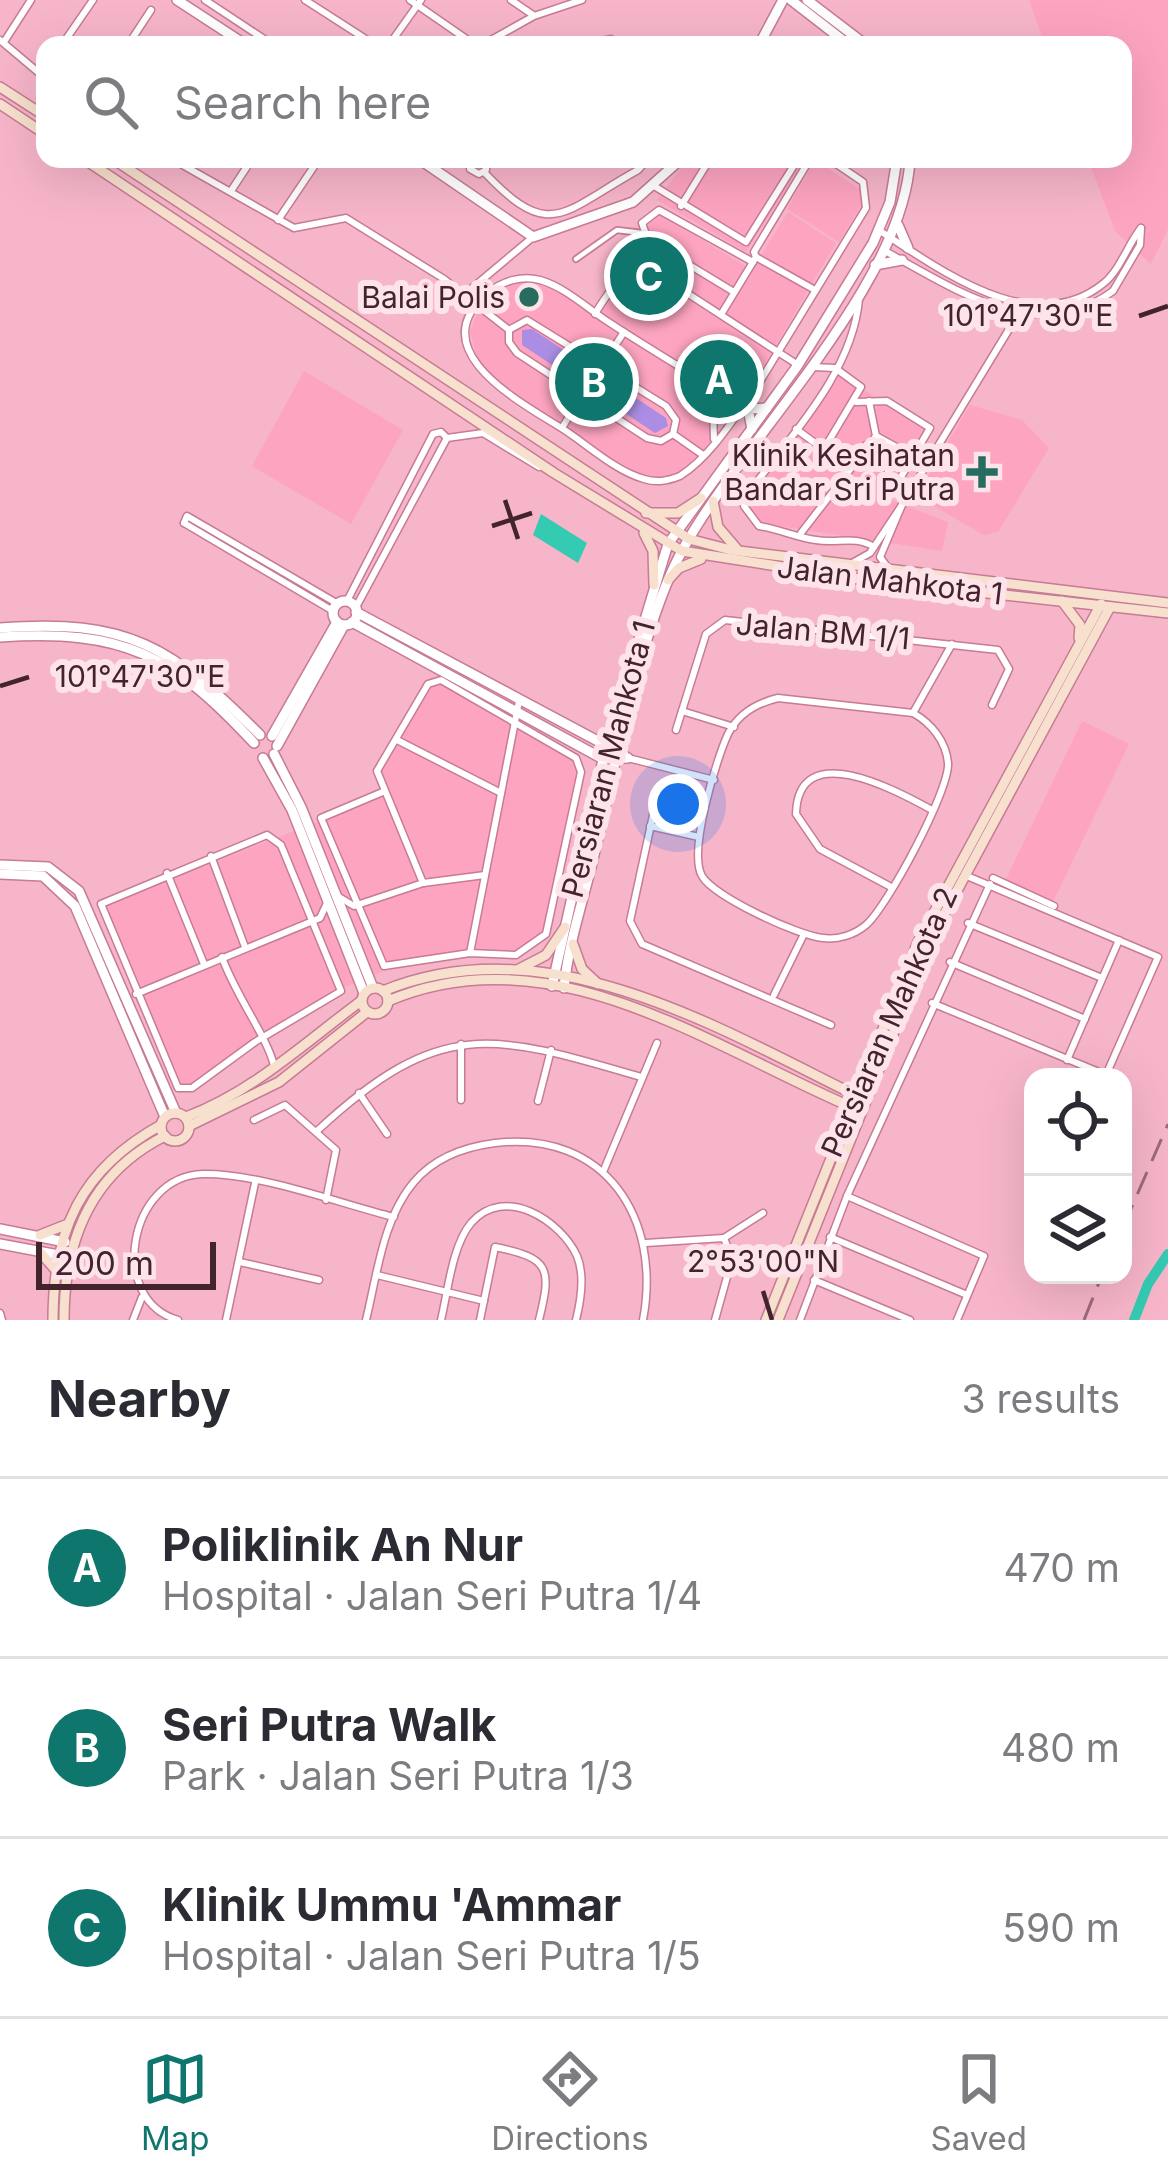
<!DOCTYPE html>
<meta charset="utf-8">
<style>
:root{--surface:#fff;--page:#f7f7f7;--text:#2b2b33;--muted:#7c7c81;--line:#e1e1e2;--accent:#0f766e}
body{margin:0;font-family:Inter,sans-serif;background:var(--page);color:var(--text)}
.controls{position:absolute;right:36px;bottom:36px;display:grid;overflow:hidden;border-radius:24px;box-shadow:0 12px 48px #0002}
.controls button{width:108px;height:108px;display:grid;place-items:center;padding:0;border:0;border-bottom:3px solid var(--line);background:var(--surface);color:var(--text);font:60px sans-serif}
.scale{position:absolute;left:36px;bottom:30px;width:180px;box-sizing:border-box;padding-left:12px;border:6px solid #43242e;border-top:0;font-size:33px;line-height:42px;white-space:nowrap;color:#43242e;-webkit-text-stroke:9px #fde3ea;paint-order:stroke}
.you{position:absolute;left:678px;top:804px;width:42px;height:42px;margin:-30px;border:9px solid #fff;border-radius:50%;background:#1a73e8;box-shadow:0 0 0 18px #1a73e833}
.badge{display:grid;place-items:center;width:78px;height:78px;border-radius:50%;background:var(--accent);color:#fff;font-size:39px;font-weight:700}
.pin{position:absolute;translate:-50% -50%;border:6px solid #fff;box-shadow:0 3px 12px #0006}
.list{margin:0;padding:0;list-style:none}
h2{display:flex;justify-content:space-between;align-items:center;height:156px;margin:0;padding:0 48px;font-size:51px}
h2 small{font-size:39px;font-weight:400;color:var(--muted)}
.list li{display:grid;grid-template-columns:78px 1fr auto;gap:36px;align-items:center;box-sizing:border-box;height:180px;padding:0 48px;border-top:3px solid var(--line)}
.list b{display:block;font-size:45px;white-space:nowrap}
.list p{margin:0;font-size:39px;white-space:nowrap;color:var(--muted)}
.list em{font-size:39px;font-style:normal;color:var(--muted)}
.icon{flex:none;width:66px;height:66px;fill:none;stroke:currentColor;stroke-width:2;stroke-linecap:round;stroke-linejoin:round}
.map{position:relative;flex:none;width:1168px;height:1320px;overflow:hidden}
.search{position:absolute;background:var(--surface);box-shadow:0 12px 48px #0002;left:36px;right:36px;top:36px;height:132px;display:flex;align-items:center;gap:30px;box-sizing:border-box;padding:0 42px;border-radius:24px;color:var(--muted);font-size:45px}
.sheet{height:696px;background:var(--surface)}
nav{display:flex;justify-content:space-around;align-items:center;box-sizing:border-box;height:168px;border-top:3px solid var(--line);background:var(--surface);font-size:33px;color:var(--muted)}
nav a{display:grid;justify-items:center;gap:6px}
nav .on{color:var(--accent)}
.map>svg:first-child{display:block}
</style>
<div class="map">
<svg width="1168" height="1320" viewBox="0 0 1168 1320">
<rect width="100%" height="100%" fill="#f7b5c9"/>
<g fill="#fda4c0">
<polygon points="1029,0 1168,0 1168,229 1151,264 1115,231 1088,159 1123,159 1123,45 1045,45"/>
<polygon points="688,159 806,159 746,252 657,200"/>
<polygon points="815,160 863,191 864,200 839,242 787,209"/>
<polygon points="656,212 752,270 788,212 836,243 742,403 698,381 710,411 711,441 690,468 653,479 625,468 504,390 479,366 470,332 481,303 516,281 543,283 596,316"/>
<polygon points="304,371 403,430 351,524 252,466"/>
<polygon points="838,374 927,429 886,498 948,522 942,551 761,523 751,515 749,497"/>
<polygon points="970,405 1022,420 1049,448 998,532 984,535 916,496"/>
<polygon points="440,683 574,760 578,772 544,933 516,952 472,951 412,959 338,990 260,1035 189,1086 180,1086 104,906 388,794 380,772 431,687"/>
<polygon points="1082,721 1129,744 1052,904 1005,881"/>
</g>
<polygon fill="#ab8ee4" points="532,329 666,418 668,426 655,433 522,345 522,330"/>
<polygon fill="#35cab2" points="541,514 587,543 578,563 533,535"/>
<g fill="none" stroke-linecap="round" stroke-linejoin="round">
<polyline stroke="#35cab2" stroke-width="10" points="1134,1320 1148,1284 1168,1254"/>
<g stroke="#c77b94" stroke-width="8">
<polyline id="pedestrian" points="576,259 617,230 642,233"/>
</g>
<g stroke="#c77b94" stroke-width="9">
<g id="minor">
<polyline points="205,0 273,45"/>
<polyline points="305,0 375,45"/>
<polyline points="410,0 475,45"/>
<polyline points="511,0 533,15"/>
<polyline points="0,40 45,78"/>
<polyline points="4,42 31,0"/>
<polyline points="62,45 93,0"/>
<polyline points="128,45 151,10"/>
<polyline points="389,45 421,0"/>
<polyline points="482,45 534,16 582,0"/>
<polyline points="584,45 611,39 619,45"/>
<polyline points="172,159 294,228 346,218 444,279 509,330"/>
<polyline points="471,159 470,169 479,174 486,170 486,159"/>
<path d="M484,172C551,243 562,212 638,170L648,159"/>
<polyline points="654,186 746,242 798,159"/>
<polyline points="231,191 252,159"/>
<polyline points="681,206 710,159"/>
<polyline points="278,220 319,159"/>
<path d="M880,231C940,269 1033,341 1104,283C1120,270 1128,244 1141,228"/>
<polyline points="648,240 642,223 659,210 753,262"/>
<polyline points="648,240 734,292"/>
<path d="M883,250C952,287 1036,348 1113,291L1140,245L1141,228"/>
<polyline points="756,257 754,252 810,159"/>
<polyline points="636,260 798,365"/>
<polyline points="465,294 533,237"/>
<path d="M859,299C853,373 788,439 746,496L744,506L759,526C779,529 798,538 816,540C837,544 855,535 874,547"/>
<polyline points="722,313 756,257 815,290"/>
<path d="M595,314C612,284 633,265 648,241"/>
<polygon points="527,320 666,406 676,420 673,434 661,441 647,438 517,353 509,342 509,330"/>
<polyline points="603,364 624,332"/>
<polyline points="813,367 835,368 861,387 824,449"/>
<polyline points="702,383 713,410 714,439"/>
<polyline points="869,401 876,436"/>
<polyline points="856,402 887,401 930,428 898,482 887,475 891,462 866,445"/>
<path d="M750,410L743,406C699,378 654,352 610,323C588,309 565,287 540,280C522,275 503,281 489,292C417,351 526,405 566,431C590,447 616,471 644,479C657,483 667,481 680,476C713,455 738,412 761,380L866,208L863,182L829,159"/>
<polyline points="562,428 582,395"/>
<polyline points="796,429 849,468"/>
<polyline points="673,434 703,455"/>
<polyline points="184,523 187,516 338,604"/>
<polyline points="184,523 333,611"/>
<polyline points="801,533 876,436 927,464"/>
<polyline points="854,562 870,553 904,502 1025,303"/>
<polyline points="888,568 880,557 902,505"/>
<polyline points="347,601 433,434 441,432 447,438"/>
<polyline points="355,609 447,438 483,433 539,467"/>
<path d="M778,698L913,713C931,723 946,741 948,763C950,790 887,907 866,925C854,935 838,940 823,938C799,936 714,897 702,876C688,852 716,760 728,734C738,714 757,703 778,698Z"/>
<polyline points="682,711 734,727"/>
<polyline points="913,713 952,644"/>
<polyline points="676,730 706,634 725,620 998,650 1009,669 992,705"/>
<polyline points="397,740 501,793"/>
<polyline points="628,758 714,780"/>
<polyline points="385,791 321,818 384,966 470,953 516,955 546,934 581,772 576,758 441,680 428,684 377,771 423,883"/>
<polyline points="655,806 630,921 642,944 831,1025"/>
<polyline points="650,826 699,837"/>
<polygon points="267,835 281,845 341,991 255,1042 192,1088 178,1088 101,904"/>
<polyline points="211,856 245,947"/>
<polyline points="167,873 204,964"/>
<polyline points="993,878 1054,906"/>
<path d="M891,887L820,849L796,814C798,736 897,791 932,810"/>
<polyline points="339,897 354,906 423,883 485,875"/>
<polyline points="968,923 1102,978"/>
<polyline points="470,953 519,701"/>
<path d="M222,957C234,993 268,1038 274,1066"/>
<polyline points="950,962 1085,1019"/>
<polyline points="136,994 320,918 327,903"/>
<polyline points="774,995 804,934"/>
<polyline points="932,1003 1106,1075 1158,957 967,876"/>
<polyline points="1067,1060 1119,940"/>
<polyline points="359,1093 387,1134"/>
<polyline points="461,1100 461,1044"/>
<polyline points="538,1101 551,1050"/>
<polyline points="254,1120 285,1105 336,1150 326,1200"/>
<path d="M318,1130C440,1017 492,1033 641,1077"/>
<polyline points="603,1172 657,1043"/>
<polyline points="847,1196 984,1256 957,1320"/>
<polyline points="830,1237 967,1295"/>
<polyline points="724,1238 763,1213"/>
<polyline points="646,1243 724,1238 732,1259 715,1320"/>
<polyline points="240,1262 319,1280"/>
<polyline points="377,1275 484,1301"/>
<polyline points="814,1280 910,1320"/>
<polyline points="0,1313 2,1320"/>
<polyline points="133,1320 142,1297"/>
<path d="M178,1320C107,1300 128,1176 203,1174C259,1173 338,1203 394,1217"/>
<polyline points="226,1320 255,1183"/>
<path d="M366,1320C377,1275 383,1218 414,1182C435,1157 464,1147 495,1143C606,1130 662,1219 643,1320"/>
<path d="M441,1320C448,1291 452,1246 471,1223C505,1184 561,1221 577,1256C585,1275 581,1300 576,1320"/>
<path d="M480,1320L495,1247C550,1258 552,1268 539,1320"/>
<polyline points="800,1320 847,1196 990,884"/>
</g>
</g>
<g stroke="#c77b94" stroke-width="12">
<g id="tertiary">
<polyline points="177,0 246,45"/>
<polyline points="791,0 849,45"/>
<polyline points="807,0 866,45"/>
<polyline points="759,45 783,0"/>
<polyline points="419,159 533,237 633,202 681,159"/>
<polyline points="898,225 908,248"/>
<polyline points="875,265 902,260"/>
<polyline points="752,429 748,409 767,408"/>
<circle cx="345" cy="613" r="12"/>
<polyline points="356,612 624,755"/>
<polyline points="352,622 603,759 628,758"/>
<path d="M0,628C129,618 172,647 260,735"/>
<path d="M0,637C124,629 171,654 254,743"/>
<polyline points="272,736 337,622"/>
<polyline points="277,746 344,625"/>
<polyline points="274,754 301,807 373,988"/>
<polyline points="263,758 292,810 364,993"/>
<polyline points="0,865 48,867 79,891 176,1113"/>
<polyline points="0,874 43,876 75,906 165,1117"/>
<polyline points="552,986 605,751 668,544 798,365 873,243 890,202 897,159"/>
<path d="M564,988C568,944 584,898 594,855C615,767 641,625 683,549C744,438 904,285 910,159"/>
<polyline points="0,1229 65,1242"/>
<polyline points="0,1244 64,1256"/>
</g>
</g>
<g stroke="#c77b94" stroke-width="12">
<g id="secondary">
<polyline points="0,87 45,116"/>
<polyline points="0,104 45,134"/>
<polyline points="84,159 554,473 682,551 859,579 1168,613"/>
<polyline points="113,159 689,539 731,550 1168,603"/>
<polyline points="713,501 718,527 736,548"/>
<polyline points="646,513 678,513 701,498"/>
<polyline points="644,533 653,551 654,585"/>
<polyline points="668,580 679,568 701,559"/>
<polyline points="1062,601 1080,625 1079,638"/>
<polyline points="573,944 582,969 598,984"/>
<polyline points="519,969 546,955 565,927"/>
<circle cx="375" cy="1001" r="13"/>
<path d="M383,991C546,924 715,1026 859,1097"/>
<path d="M388,1001C552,931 710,1047 856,1109"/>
<circle cx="175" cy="1127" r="14"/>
<path d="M186,1117C254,1091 303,1044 361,1001"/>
<polyline points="189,1126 279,1082 367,1012"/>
<polyline points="40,1235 68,1224"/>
<polyline points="40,1252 54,1268"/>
<path d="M53,1320C53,1230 81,1169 161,1125"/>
<path d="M64,1320C64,1241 91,1173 165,1136"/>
<polyline points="766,1320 918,942 1101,604"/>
<polyline points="778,1320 932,937 1110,607"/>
</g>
</g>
<use href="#pedestrian" stroke="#fff" stroke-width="4.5"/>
<use href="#minor" stroke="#fff" stroke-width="6"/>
<use href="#tertiary" stroke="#fff" stroke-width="9"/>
<use href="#secondary" stroke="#f7e0cd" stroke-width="9"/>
<g stroke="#9c6b7a" stroke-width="3" stroke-dasharray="24 12" stroke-linecap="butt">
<polyline points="1123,1227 1168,1124"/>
<polyline points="1084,1320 1102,1275"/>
</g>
</g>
<path fill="none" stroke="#43242e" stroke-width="4.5" d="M1139,316L1168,306M505,500L518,539M492,526L532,513M0,686L29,677M763,1291L772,1320"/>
<g fill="#276c5f" stroke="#fde3ea" stroke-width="4.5">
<circle cx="529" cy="297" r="12"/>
<path d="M976 454h12v12h12v12h-12v12h-12v-12h-12v-12h12z"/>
</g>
<g text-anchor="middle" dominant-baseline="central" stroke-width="12" stroke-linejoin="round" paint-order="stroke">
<g font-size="30" fill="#43242e" stroke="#fde3ea" text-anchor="end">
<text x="505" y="297">Balai Polis</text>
<text x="955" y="455">Klinik Kesihatan<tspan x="955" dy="34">Bandar Sri Putra</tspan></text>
</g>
<g font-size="30" fill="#43242e" stroke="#fde3ea">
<text transform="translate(890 580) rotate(7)">Jalan Mahkota 1</text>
<text transform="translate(823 631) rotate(5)">Jalan BM 1/1</text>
<text transform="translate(608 759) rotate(-75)">Persiaran Mahkota 1</text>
<text transform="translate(889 1022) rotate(-66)">Persiaran Mahkota 2</text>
</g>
</g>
<g font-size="30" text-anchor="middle" fill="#43242e" stroke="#fde3ea" stroke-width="12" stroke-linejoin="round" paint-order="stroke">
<text x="1028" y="326">101°47'30"E</text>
<text x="140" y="687">101°47'30"E</text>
<text x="763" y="1272">2°53'00"N</text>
</g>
</svg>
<div class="controls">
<button><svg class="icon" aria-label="locate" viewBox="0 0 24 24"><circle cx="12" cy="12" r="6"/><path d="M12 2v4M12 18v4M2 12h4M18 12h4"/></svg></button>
<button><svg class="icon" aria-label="layers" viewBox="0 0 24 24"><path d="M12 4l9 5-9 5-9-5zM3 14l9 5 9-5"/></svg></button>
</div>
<div class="scale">200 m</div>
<div class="you"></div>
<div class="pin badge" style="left:719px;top:379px">A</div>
<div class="pin badge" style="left:594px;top:382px">B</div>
<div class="pin badge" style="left:649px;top:276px">C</div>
<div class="search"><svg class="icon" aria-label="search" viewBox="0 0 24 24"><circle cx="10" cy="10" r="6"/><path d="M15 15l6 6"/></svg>Search here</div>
</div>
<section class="sheet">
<h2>Nearby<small>3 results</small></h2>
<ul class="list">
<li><span class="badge">A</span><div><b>Poliklinik An Nur</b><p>Hospital · Jalan Seri Putra 1/4</p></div><em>470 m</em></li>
<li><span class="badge">B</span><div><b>Seri Putra Walk</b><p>Park · Jalan Seri Putra 1/3</p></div><em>480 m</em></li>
<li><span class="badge">C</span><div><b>Klinik Ummu 'Ammar</b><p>Hospital · Jalan Seri Putra 1/5</p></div><em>590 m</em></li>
</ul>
</section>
<nav>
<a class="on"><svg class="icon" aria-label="map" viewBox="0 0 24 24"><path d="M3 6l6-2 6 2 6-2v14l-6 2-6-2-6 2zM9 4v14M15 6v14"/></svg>Map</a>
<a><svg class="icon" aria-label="directions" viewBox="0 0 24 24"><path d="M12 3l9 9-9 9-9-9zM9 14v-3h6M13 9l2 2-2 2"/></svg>Directions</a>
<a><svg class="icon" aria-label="saved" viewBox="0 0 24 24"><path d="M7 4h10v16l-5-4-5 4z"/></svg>Saved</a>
</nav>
